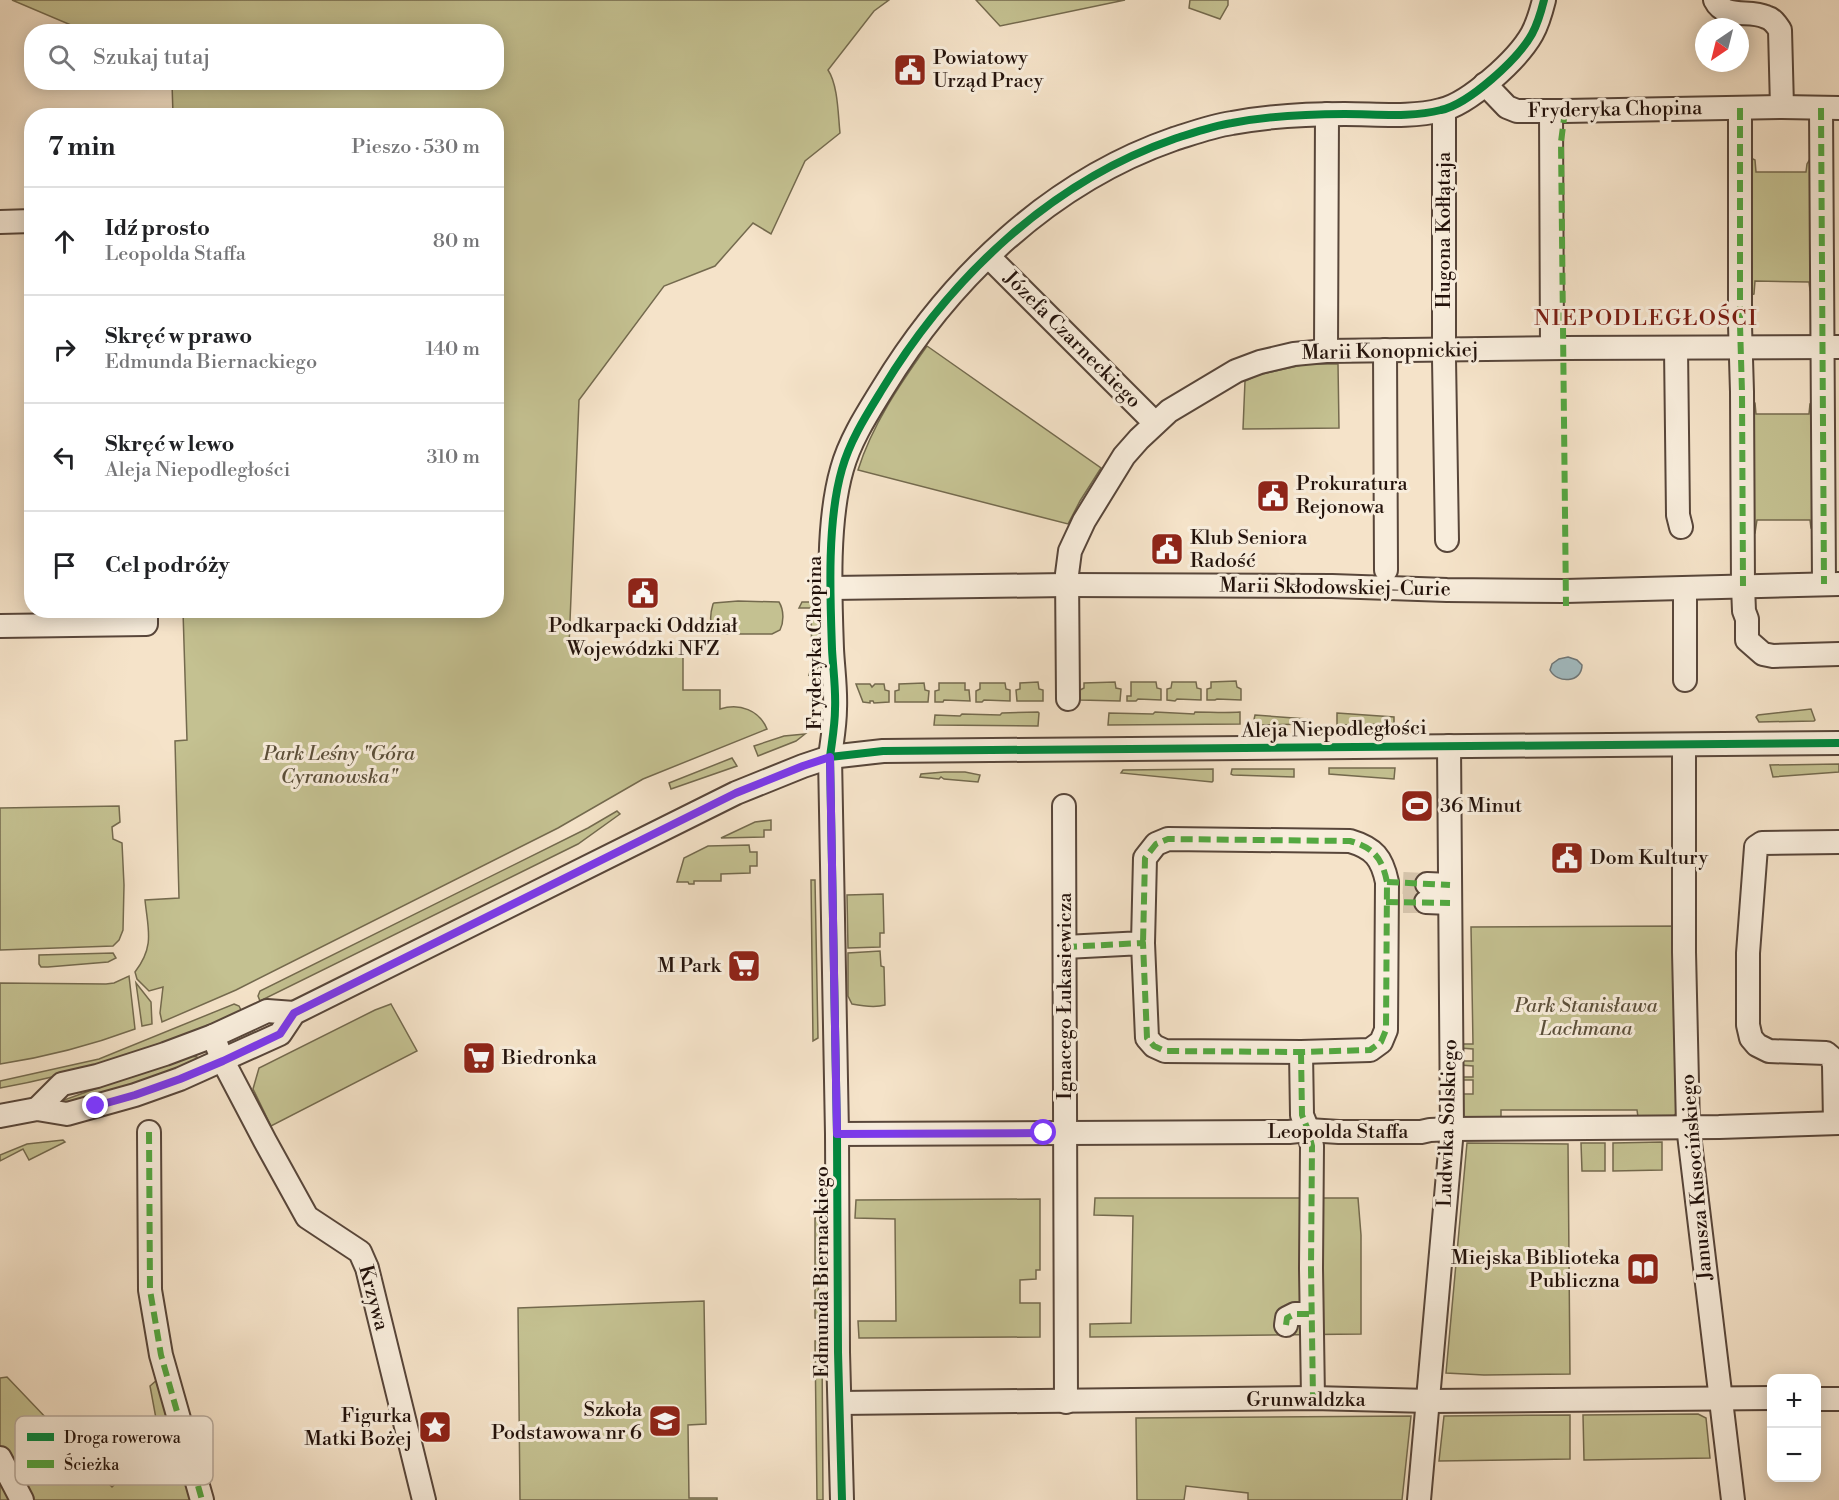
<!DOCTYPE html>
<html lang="pl">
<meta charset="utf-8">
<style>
:root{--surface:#fff;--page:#f6f6f6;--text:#202124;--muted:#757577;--line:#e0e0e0}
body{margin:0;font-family:"Libre Bodoni",serif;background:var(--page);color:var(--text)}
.controls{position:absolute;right:18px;bottom:18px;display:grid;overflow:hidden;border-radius:12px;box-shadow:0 3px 15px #0003}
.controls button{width:54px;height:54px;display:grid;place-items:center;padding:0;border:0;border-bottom:2px solid var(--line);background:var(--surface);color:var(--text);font:30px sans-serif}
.compass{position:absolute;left:1695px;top:18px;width:54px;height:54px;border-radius:50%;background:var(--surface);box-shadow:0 3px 15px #0003;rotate:215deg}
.stop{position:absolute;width:18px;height:18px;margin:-14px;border:4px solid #7c3aed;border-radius:50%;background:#fff}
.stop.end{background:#7c3aed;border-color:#fff;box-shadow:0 2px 6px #0008}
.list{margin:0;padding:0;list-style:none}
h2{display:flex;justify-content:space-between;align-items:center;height:78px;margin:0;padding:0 24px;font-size:26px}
h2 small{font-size:20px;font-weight:400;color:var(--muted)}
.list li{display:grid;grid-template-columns:39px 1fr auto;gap:18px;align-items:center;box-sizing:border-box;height:108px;padding:0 24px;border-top:2px solid var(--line)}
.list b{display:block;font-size:22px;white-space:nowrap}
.list p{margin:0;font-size:20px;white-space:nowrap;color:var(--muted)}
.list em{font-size:20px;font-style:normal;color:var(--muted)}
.icon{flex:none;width:33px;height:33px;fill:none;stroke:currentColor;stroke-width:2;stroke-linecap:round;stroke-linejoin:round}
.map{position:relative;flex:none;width:1839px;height:1500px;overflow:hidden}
.search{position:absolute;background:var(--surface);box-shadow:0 3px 15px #0003;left:24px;top:24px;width:480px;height:66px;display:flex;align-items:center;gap:15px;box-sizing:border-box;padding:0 21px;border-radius:24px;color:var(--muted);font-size:22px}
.panel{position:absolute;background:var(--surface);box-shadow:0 3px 15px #0003;left:24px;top:108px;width:480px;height:510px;border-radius:24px}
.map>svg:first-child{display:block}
</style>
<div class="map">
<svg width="1839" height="1500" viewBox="0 0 1839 1500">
<rect width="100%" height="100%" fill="#f5e3c9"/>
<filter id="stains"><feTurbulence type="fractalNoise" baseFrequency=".00333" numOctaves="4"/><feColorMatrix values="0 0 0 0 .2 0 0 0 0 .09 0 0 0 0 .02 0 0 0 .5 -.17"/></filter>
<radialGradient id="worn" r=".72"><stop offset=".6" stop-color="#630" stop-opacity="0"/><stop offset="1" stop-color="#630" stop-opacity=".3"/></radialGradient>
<g fill="#c4c191" stroke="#746a4e" stroke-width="1.5">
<path d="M12,0H889L874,11L828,70C838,85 838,114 840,133L805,161L771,234L753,223L715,266L664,286L579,400L569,646L609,653L657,649L683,655V690H720V709C740,703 759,710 767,729L643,779L558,828L236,990L162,1022L160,1013L163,987L149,991L137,979L135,972C155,946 148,930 145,900L179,898L175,741L187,740L183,611L496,610V116L173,115L172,83L496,82V32L85,31Z"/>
<polygon points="976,0 1125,0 1000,26"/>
<polygon points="1190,0 1228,0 1228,5 1220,19 1189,8"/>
<polygon points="1751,158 1755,160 1756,172 1806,172 1807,164 1810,159 1814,159 1812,294 1810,290 1809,282 1755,281 1754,294 1749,296 1748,159"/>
<path d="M927,346L1101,468L1080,501L1068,524L858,470C872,425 900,384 927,346Z"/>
<polygon points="1306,364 1338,364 1339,428 1243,429 1245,381 1258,375"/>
<polygon points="1751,399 1755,403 1756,414 1809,414 1810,404 1815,400 1813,531 1811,528 1810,520 1757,520 1755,533 1751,533"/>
<path d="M738,601L779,602C784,610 784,622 780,630L772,634H717C709,627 710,614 713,604L714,603Z"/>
<polygon points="802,602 819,602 819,666 815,673 809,675 812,665 811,609 810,608 799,608"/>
<polygon points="1236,681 1237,687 1241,689 1241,700 1217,699 1215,700 1207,700 1207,689 1211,688 1211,682"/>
<polygon points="1038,682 1039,689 1043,690 1043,701 1017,701 1016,690 1020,689 1020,683"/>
<polygon points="1115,682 1116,688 1121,689 1120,701 1080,700 1080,690 1084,688 1084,683"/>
<polygon points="1131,682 1156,682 1157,688 1161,689 1161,700 1138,699 1136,701 1127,701 1127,696 1131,696"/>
<polygon points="1172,682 1196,682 1197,688 1201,689 1201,700 1177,699 1175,701 1167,700 1167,689 1171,688"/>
<polygon points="924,683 925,690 929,691 928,702 895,702 895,691 899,690 899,684"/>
<polygon points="939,683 965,683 965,690 969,690 970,701 944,700 943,702 935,702 935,691 939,690"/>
<polygon points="980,683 1005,683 1006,689 1010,690 1010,701 984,700 982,702 976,702 976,691 980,689"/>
<polygon points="856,684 870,684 872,687 875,684 884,684 885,690 889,691 889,702 874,703 873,701 870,701 870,703 863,702"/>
<polygon points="1811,709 1815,720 1814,721 1759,722 1756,717 1758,715"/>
<polygon points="1038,712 1039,713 1038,726 934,725 935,715 960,716 962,714 1000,715 1002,713"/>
<path d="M1155,712L1194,714L1195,712C1210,712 1226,713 1240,712V724L1108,725L1109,713L1153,714Z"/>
<polygon points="1337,713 1394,717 1394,724 1337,725"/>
<polygon points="1255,715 1307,719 1308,724 1255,725 1253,724"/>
<polygon points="805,734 796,741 758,756 754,746 784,736"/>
<polygon points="732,758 737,766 671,789 669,783"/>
<polygon points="1839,764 1839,772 1773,777 1770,765"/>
<polygon points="1329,768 1395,768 1394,779 1329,774"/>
<polygon points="1213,769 1213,781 1212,782 1121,773 1123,770"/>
<polygon points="1232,769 1294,769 1294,777 1233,775 1231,774"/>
<polygon points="944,772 965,772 980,775 978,782 944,779 941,777 939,779 920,777 921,774"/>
<polygon points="119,806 120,822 112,827 113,839 122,843 124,885 123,930 119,940 113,946 0,950 0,808"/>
<polygon points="617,811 620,814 578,844 260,1001 258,996 260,991 588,828"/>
<polygon points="771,820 771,830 764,830 764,837 721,838 755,822"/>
<polygon points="749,845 750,852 757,852 757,866 750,866 750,873 721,874 721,881 694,881 694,884 689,884 688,882 677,882 684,858 708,846"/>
<polygon points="811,880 815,880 818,1038 813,1041"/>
<polygon points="883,894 884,933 880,933 880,947 848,948 847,895"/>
<polygon points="1679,926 1679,1110 1671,1119 1638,1117 1637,1110 1501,1110 1501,1118 1464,1118 1463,1116 1460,1094 1473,1094 1473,1080 1460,1080 1460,1077 1473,1077 1473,1066 1460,1065 1460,1061 1473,1061 1473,1049 1460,1048 1460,1044 1473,1044 1471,927"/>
<path d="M880,951L881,966L884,967L885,1005C875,1008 862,1006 852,1004L848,996V953Z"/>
<polygon points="113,953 116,958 108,962 48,967 41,967 39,964 39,955"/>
<path d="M129,976L135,1029C92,1045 46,1057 0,1064V983L106,984L114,983Z"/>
<polygon points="136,983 151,1002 152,1024 142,1026"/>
<path d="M234,1004L239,1006L242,1012C164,1046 84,1073 0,1088V1081L99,1059Z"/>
<polygon points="391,1004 417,1051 271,1126 253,1089 259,1068 375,1010"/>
<polygon points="191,1056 197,1057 198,1060 138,1084 53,1108 53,1104 183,1057"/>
<polygon points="63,1140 65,1142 29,1160 23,1149 0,1161 0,1155 27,1144"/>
<polygon points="1662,1142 1662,1170 1613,1171 1613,1143"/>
<polygon points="1467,1143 1568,1144 1570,1374 1484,1375 1446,1373"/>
<polygon points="1581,1143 1605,1143 1605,1171 1582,1171"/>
<polygon points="1095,1198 1358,1198 1361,1235 1361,1334 1090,1337 1090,1324 1131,1323 1133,1216 1094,1215"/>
<polygon points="1040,1199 1040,1270 1036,1270 1036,1279 1020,1280 1020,1303 1040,1303 1040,1337 859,1338 858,1321 896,1321 895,1219 855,1218 856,1200"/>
<path d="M815,1218H819L820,1282C815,1297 820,1303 821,1318H815Z"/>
<polygon points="704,1301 706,1424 688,1425 689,1498 717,1498 717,1500 520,1500 518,1308"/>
<polygon points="815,1341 821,1341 822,1345 823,1500 817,1500"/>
<polygon points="7,1377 112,1487 160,1440 150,1386 158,1379 194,1500 0,1500 0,1378"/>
<polygon points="1698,1414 1706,1418 1710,1458 1584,1460 1583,1415"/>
<polygon points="1570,1415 1570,1459 1439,1461 1444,1416"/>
<polygon points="1411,1416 1402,1500 1248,1500 1248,1493 1186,1486 1184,1500 1137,1500 1136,1418"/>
</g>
<path fill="#a1bbc1" stroke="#6f7778" stroke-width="1.5" d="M1568,657L1577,660L1582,665C1582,683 1557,684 1550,670L1552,664L1559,659Z"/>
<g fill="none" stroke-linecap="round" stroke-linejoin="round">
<g stroke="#d6c4ac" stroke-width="22" stroke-dasharray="22 11" stroke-linecap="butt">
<polyline points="1403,883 1427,884"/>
<polyline points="1403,902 1426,902"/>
</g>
<g stroke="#58463a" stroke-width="26">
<g id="minor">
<path d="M1715,0C1725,20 1749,9 1766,17C1773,19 1776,24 1780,30L1782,107"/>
<polyline points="1485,84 1507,107 1517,111 1565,111 1782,107 1839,108"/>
<polyline points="1740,108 1740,325 1742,392 1743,586 1744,611 1747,619 1747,640 1763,654 1773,656 1839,654"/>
<polyline points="1821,108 1824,584"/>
<polyline points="1444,110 1444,359 1447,540"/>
<polyline points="1551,111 1552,348"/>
<polyline points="0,222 32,221"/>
<polyline points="989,257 1155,423"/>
<polyline points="1676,348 1678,515 1681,527"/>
<polyline points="1385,350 1386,570"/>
<polyline points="1326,351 1327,114"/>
<polyline points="831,588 1066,585 1332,586 1447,590 1565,591 1839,584"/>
<polyline points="1685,589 1685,680"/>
<polyline points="0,626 146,624 146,610"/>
<polyline points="1068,699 1067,574 1070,551 1084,521 1124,456 1139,439 1169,411 1236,371 1260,362 1294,354 1326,351 1564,348 1839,347"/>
<polyline points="1684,745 1684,952 1688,1126 1733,1500"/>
<polyline points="1064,806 1066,1402"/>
<polyline points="1427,884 1450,885"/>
<polyline points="1426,902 1450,903"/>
<path d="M1065,947L1143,943L1147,1038L1154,1046L1165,1051L1301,1052L1370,1050L1381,1042L1386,1030L1387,882C1382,858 1374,848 1350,841L1168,839L1156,844L1145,858L1143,943"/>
<polyline points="213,1036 223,1061 265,1141 307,1217 360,1252 367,1268 424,1500"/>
<polyline points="1301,1052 1302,1115 1308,1130 1312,1146 1311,1268 1313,1398"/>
<polyline points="37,1109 62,1084 97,1076 165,1054 213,1036 267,1011 294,1013"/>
<polyline points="0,1116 37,1109 67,1114 135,1095 180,1079 280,1034 294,1013 736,793 803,766 830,757 883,751 1839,743"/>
<polyline points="1835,1123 1834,1065 1832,1058 1826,1053 1769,1051 1757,1045 1751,1038 1748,1025 1748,953 1756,847 1762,843 1839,842"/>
<polyline points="149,1132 150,1290 161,1355 202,1500"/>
<polyline points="837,1134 1289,1132 1308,1130 1339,1132 1421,1132 1430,1130 1452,1129 1719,1127 1839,1123"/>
<polyline points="1286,1325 1287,1318 1295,1314 1311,1314"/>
<polyline points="1816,1399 1839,1399"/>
<polyline points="840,1403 1313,1398 1429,1401 1772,1398"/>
<polyline points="0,1458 22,1500"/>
<path d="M842,1500L838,1352L837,1134L830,757C832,741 835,725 835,709C836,689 833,669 832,649C830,594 827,521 842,469C850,440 867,414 883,388C950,278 1050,182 1174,139C1193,133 1212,126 1232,123C1269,116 1307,114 1345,114C1377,114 1411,118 1441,110C1469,104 1518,59 1532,34C1538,23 1541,12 1544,0"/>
<polyline points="1419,1500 1452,1129 1449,746"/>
</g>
</g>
<use href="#minor" stroke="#f8eddc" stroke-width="22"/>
<g stroke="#53a841" stroke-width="6" stroke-dasharray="12 6" stroke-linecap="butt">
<polyline points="1740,108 1740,325 1742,392 1743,586"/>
<polyline points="1821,108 1824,584"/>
<polyline points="1565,111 1561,142 1566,606"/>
<polyline points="1387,882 1450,885"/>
<polyline points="1386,902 1450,903"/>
<path d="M1065,947L1143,943L1147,1038L1154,1046L1165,1051L1301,1052L1370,1050L1381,1042L1386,1030L1387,882C1382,858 1374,848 1350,841L1168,839L1156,844L1145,858L1143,943"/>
<polyline points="1301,1052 1302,1115 1308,1130 1312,1146 1311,1268 1313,1398"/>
<polyline points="149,1132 150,1290 161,1355 202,1500"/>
<polyline points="1286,1325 1287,1318 1295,1314 1311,1314"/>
</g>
<g stroke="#f8eddc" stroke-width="11">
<g id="cycleway">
<polyline points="830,757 883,751 1839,743"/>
<path d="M842,1500L838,1352L837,1134L830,757C832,741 835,725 835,709C836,689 833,669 832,649C830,594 827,521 842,469C850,440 867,414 883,388C950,278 1050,182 1174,139C1193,133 1212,126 1232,123C1269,116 1307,114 1345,114C1377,114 1411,118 1441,110C1469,104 1518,59 1532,34C1538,23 1541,12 1544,0"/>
</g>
</g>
<use href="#cycleway" stroke="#00873e" stroke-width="8"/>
</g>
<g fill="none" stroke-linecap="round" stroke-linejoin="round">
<polyline stroke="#7c3aed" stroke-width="8" points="96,1106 135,1095 180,1079 223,1061 280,1034 294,1013 736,793 803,766 830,757 837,1134 1044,1133"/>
</g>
<defs>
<g id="civic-square" transform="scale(1.725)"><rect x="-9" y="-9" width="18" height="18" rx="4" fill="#8f2418" stroke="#f8eddc"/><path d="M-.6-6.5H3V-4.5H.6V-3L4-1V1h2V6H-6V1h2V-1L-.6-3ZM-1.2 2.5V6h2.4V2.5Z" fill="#fff"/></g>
<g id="stadium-square" transform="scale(1.725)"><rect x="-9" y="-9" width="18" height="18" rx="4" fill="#8f2418" stroke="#f8eddc"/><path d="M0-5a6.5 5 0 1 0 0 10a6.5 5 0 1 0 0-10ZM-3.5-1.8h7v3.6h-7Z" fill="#fff"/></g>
<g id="supermarket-square" transform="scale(1.725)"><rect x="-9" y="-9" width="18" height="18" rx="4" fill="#8f2418" stroke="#f8eddc"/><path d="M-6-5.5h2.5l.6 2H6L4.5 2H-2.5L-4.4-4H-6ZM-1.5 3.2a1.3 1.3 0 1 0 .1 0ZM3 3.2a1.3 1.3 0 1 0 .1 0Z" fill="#fff"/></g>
<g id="library-square" transform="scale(1.725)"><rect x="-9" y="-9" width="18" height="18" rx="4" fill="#8f2418" stroke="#f8eddc"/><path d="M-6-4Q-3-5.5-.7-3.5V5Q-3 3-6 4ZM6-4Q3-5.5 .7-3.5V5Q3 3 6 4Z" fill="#fff"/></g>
<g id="school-square" transform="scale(1.725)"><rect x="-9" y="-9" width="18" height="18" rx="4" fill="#8f2418" stroke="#f8eddc"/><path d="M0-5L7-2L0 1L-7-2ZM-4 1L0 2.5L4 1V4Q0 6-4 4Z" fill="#fff"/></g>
<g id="sight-square" transform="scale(1.725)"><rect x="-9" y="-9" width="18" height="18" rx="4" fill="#8f2418" stroke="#f8eddc"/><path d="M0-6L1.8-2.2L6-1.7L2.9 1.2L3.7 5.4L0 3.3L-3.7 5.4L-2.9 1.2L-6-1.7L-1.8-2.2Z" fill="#fff"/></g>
</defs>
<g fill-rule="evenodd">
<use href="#civic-square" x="910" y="70"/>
<use href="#civic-square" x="1273" y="496"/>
<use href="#civic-square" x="1167" y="549"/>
<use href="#civic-square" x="643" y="593"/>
<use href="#stadium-square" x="1417" y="806"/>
<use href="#civic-square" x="1567" y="858"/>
<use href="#supermarket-square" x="744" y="966"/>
<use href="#supermarket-square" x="479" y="1058"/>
<use href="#library-square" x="1643" y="1269"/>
<use href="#school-square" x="665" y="1421"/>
<use href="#sight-square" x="435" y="1427"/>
</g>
<g text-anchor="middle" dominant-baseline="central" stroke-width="6" stroke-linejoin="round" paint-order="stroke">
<g font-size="20" fill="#23120b" stroke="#f8eddc" text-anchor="start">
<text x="933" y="58">Powiatowy<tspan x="933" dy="23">Urząd Pracy</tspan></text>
<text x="1296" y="484">Prokuratura<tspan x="1296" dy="23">Rejonowa</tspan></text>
<text x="1190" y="538">Klub Seniora<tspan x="1190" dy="23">Radość</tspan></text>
<text x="643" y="626" text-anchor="middle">Podkarpacki Oddział<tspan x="643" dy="23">Wojewódzki NFZ</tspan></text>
<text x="1440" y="806">36 Minut</text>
<text x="1590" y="858">Dom Kultury</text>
<text x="721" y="966" text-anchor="end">M Park</text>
<text x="502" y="1058">Biedronka</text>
<text x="1620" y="1258" text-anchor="end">Miejska Biblioteka<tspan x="1620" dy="23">Publiczna</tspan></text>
<text x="642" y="1410" text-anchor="end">Szkoła<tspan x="642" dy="23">Podstawowa nr 6</tspan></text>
<text x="412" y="1416" text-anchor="end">Figurka<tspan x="412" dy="23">Matki Bożej</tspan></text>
</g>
<g font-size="20" fill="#23120b" stroke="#f8eddc">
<text transform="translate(1615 110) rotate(-1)">Fryderyka Chopina</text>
<text transform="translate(1444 230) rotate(-90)">Hugona Kołłątaja</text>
<text transform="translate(1072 340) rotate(45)">Józefa Czarneckiego</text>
<text transform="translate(1390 352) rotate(-1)">Marii Konopnickiej</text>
<text transform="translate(1335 588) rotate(1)">Marii Skłodowskiej-Curie</text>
<text transform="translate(815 643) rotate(-90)">Fryderyka Chopina</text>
<text transform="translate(1334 730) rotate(-1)">Aleja Niepodległości</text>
<text transform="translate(1065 996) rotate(-90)">Ignacego Łukasiewicza</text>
<text transform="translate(1448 1123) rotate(-88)">Ludwika Solskiego</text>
<text x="1338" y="1132">Leopolda Staffa</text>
<text transform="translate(1697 1177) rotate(-95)">Janusza Kusocińskiego</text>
<text transform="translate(822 1272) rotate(-90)">Edmunda Biernackiego</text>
<text transform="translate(373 1298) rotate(75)">Krzywa</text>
<text x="1306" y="1400">Grunwaldzka</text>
</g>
<g font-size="20" font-style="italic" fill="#5b4f3a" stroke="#f8eddc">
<text x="339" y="754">Park Leśny "Góra<tspan x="339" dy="23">Cyranowska"</tspan></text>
<text x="1586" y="1006">Park Stanisława<tspan x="1586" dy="23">Lachmana</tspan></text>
</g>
<g font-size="22" letter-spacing="1.5" fill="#7a1f14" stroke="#f8eddc">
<text x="1646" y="318">NIEPODLEGŁOŚCI</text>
</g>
</g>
<rect x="15" y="1416" width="198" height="69" rx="9" fill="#f8eddc" stroke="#b8ab9d" stroke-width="1.5"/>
<rect x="27" y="1433" width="27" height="8" fill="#00873e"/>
<rect x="27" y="1460" width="27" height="8" fill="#53a841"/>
<g font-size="16" fill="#23120b">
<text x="64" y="1443">Droga rowerowa</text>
<text x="64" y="1470">Ścieżka</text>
</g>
<rect width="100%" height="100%" filter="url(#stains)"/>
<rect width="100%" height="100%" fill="url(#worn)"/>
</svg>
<div class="controls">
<button>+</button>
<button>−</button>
</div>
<svg class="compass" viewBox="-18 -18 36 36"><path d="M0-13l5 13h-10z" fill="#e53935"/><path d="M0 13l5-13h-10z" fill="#757577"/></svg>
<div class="stop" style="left:1044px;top:1133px"></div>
<div class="stop end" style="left:96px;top:1106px"></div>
<div class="search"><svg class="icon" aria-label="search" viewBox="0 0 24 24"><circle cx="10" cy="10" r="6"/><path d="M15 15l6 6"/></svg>Szukaj tutaj</div>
<section class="panel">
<h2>7 min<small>Pieszo · 530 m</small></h2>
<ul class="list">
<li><svg class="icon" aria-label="ahead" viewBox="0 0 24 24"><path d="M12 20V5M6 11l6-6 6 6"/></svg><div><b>Idź prosto</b><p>Leopolda Staffa</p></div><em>80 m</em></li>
<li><svg class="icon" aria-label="right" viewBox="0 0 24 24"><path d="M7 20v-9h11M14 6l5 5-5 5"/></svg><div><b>Skręć w prawo</b><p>Edmunda Biernackiego</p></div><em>140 m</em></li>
<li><svg class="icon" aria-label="left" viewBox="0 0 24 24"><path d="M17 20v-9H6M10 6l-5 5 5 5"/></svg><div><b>Skręć w lewo</b><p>Aleja Niepodległości</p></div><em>310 m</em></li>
<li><svg class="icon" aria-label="arrive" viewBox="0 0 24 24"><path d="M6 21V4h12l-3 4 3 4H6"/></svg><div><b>Cel podróży</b></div></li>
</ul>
</section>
</div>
